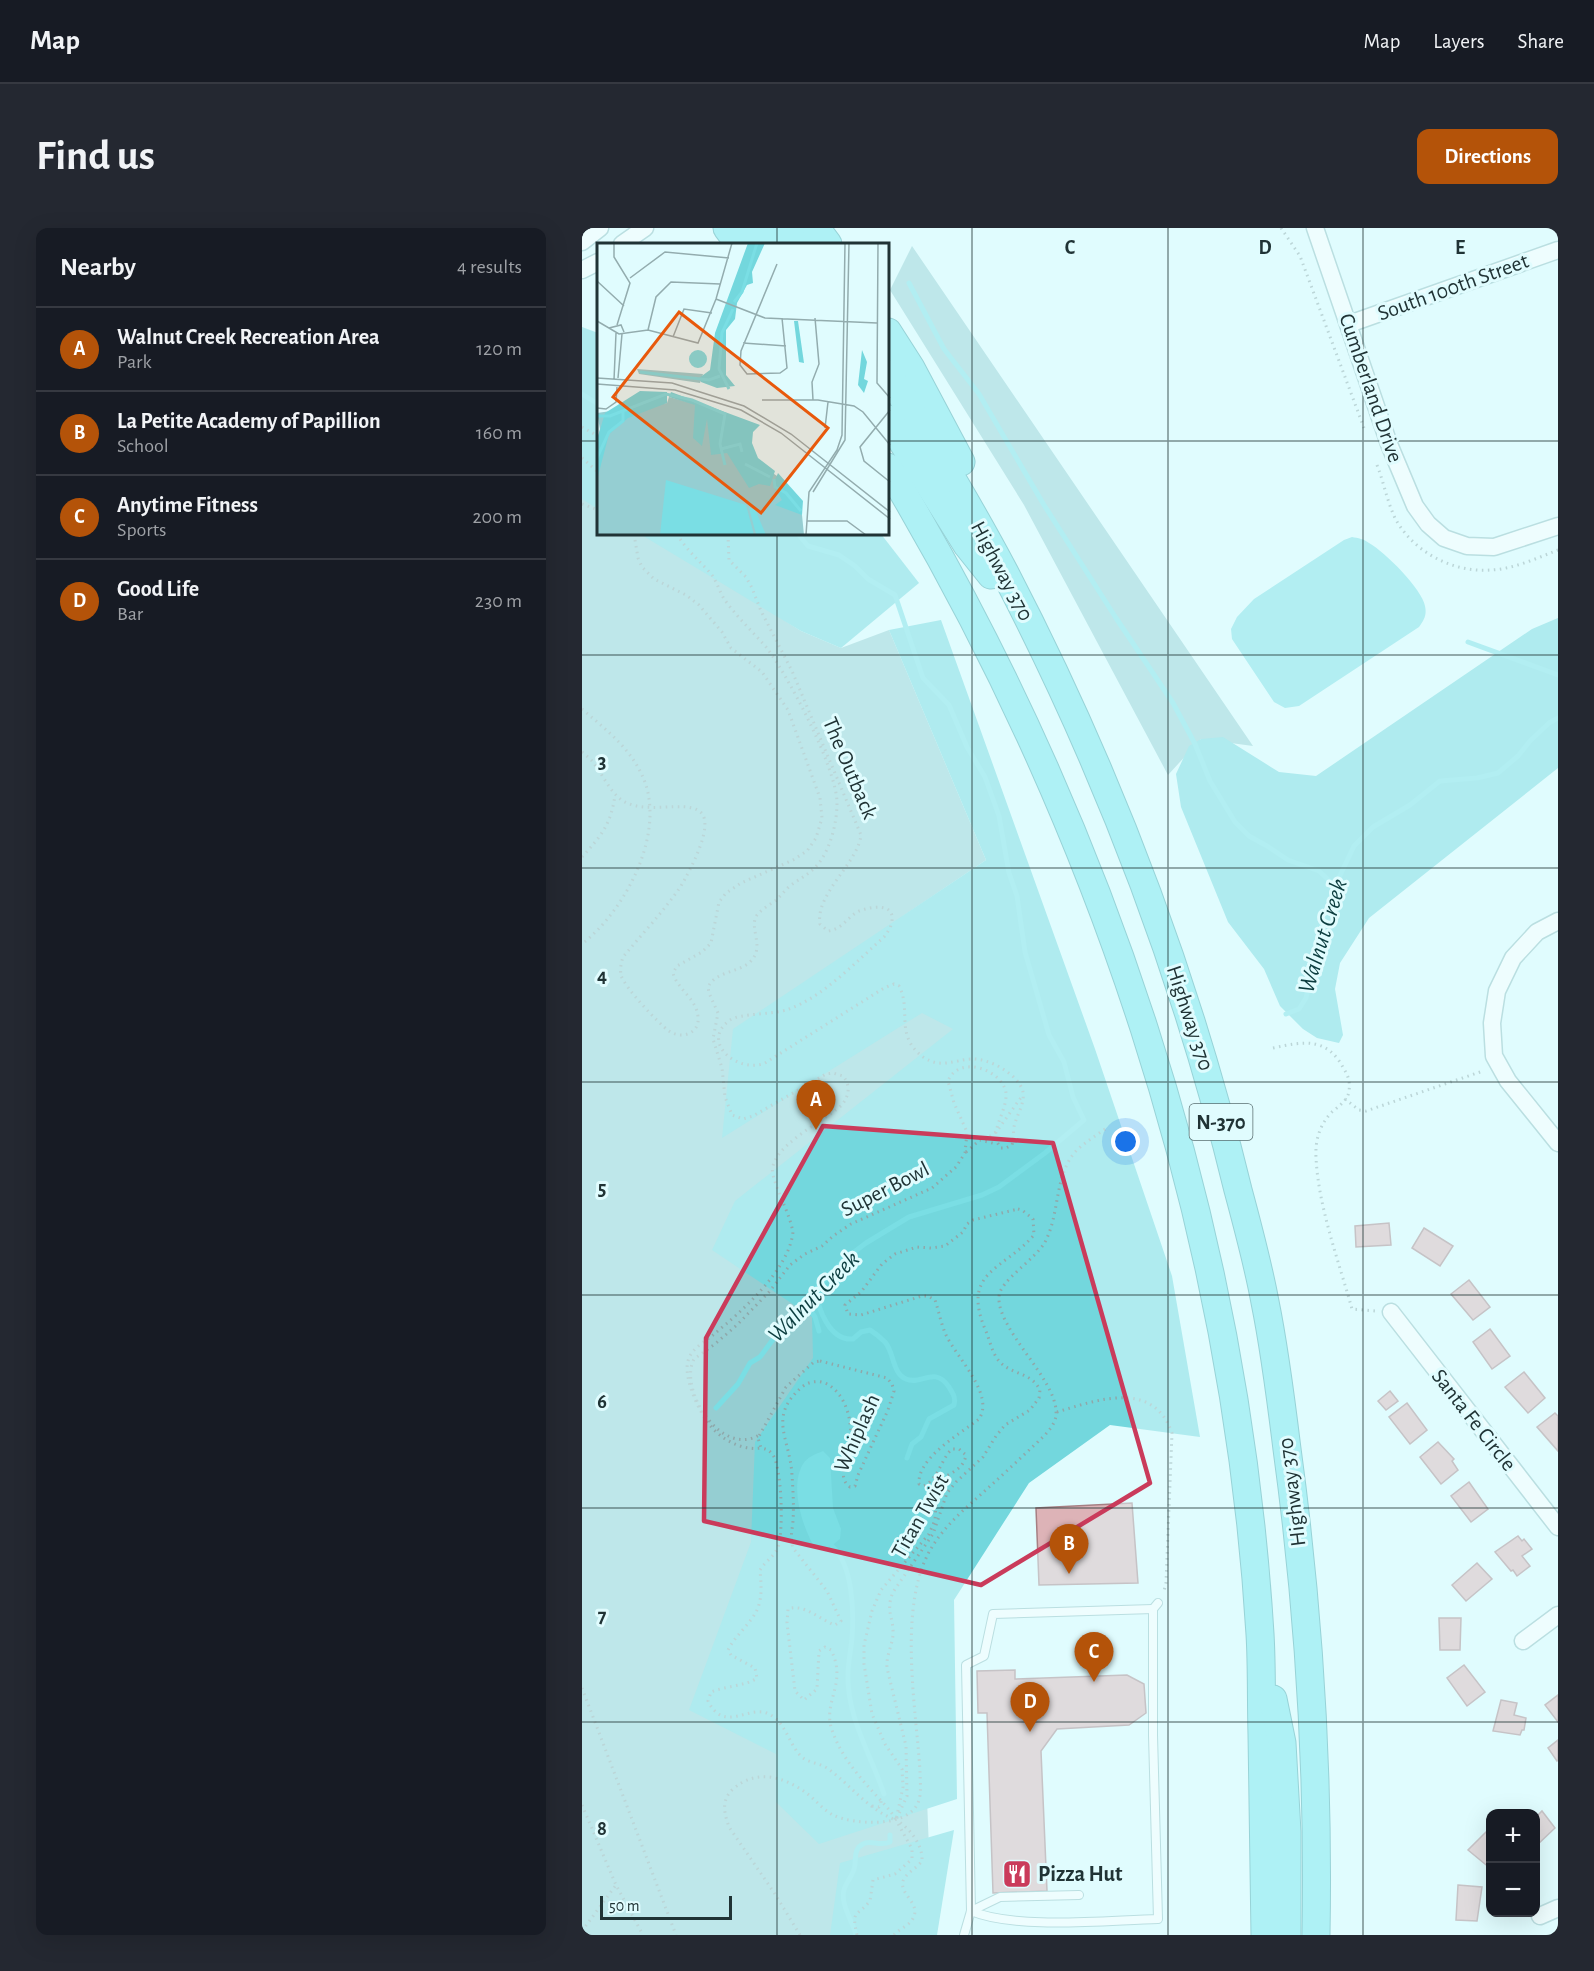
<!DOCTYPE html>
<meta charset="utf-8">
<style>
:root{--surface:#171b24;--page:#242831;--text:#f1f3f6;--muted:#9ea1a6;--line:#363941;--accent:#b45309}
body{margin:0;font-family:"Alegreya Sans",sans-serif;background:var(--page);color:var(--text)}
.controls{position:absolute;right:18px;bottom:18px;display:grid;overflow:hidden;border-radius:12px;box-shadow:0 6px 24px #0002}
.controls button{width:54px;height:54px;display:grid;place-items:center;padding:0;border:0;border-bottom:2px solid var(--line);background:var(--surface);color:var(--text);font:30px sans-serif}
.scale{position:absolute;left:18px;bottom:15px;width:132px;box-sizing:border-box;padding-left:6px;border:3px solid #203335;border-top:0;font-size:16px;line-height:21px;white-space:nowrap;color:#203335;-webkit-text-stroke:4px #e0fcfe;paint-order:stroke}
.you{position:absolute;left:544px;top:914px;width:21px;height:21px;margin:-15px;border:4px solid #fff;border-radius:50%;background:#1a73e8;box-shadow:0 0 0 9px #1a73e833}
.badge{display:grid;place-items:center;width:39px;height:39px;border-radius:50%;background:var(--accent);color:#fff;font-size:20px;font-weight:700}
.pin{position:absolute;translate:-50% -50px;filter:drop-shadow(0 2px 3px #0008)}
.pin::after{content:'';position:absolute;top:32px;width:21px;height:18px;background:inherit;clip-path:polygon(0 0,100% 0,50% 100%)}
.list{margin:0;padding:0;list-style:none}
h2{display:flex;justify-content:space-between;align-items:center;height:78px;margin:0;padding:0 24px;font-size:26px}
h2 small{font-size:20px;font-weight:400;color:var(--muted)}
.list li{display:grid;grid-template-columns:39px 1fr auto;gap:18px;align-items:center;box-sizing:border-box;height:84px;padding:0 24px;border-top:2px solid var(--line)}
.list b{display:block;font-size:22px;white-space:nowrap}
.list p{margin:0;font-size:20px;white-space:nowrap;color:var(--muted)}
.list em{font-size:20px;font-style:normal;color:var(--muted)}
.map{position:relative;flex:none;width:976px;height:1707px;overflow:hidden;border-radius:12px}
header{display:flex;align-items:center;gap:36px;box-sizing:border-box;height:84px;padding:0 30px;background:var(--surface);border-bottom:2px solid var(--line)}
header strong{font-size:28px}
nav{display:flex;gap:33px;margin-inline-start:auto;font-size:21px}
.intro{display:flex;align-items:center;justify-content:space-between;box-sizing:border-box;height:144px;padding:0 36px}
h1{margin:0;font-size:42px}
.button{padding:15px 27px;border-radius:12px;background:var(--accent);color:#fff;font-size:21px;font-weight:700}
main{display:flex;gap:36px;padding:0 36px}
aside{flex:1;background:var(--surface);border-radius:12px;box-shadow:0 6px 24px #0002}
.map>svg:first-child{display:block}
</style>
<header>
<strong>Map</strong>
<nav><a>Map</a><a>Layers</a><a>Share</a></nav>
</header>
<div class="intro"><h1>Find us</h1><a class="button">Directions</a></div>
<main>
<aside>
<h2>Nearby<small>4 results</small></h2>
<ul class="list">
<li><span class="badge">A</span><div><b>Walnut Creek Recreation Area</b><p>Park</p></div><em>120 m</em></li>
<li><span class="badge">B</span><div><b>La Petite Academy of Papillion</b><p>School</p></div><em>160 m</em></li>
<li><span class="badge">C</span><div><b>Anytime Fitness</b><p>Sports</p></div><em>200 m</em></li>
<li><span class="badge">D</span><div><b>Good Life</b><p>Bar</p></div><em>230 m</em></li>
</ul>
</aside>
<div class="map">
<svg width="976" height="1707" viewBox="0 0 976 1707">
<rect width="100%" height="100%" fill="#e0fcfe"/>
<g fill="#95ced2">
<polygon points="330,18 671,518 619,511 586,547 442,277 308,62"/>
<polygon points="0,121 16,129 16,306 159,306 194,387 219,403 259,420 307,402 404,632 321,688 551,1098 337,1376 348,1645 334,1707 0,1707"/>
</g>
<g fill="#73d7dd">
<polygon points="0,99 16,105 16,281 0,271"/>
<polygon points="58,306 299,306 337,355 259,420 219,403"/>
<polygon points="976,390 976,540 787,690 758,735 753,761 761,807 757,815 735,810 721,801 698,778 682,741 646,694 599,579 594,546 607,518 619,511 641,509 697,544 734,548 950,401"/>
<polygon points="359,392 513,821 590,1048 618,1209 528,1197 447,1255 372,1372 375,1571 237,1616 194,1574 194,1526 107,1482 169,1314 173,1214 231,1130 230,1089 130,1022 153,973 371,801 340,785 140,910 151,801 404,632 307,402"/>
<polygon points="372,1602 355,1707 248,1707 258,1635"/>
</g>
<g fill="#7adee4">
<path d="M770,309C776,310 782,311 787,315C803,324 840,361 843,378C845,387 842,392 837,399L717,478L703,480L692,474L650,411L649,401L655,389L672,371L762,312Z"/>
<path d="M241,1223L248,1230L251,1280L259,1301L258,1311C251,1317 244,1323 234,1322C221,1301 207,1259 221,1236C225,1229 234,1226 241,1223Z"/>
</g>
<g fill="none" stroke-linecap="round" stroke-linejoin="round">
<g stroke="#7adee4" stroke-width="5">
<polyline points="327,55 362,121 397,166 462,277 534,390 591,475 613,516 628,553 653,594 667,608 685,618 706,632 737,643 753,658"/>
<polyline points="0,166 16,176"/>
<polyline points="886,414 976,447"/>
<polyline points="704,786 717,781 724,770 741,691 753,658 772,618 791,599 828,577 858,553 895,550 916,545 936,528 948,513 967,495 976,490"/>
<path d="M233,1061C236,1080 247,1113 271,1111L279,1104L288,1102C293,1105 299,1110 303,1114C312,1124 310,1145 324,1151C339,1158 352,1137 367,1159C371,1166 374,1169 372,1177L347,1191L339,1209L330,1216L325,1230"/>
<polyline points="222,1073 233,1089 237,1103"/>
<polyline points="134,1180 156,1156 168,1135 178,1129 210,1086 263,1031 284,1015 327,989 400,967 417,959 463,925 502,892 491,869 482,834 467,807 443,724 435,668 427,645 417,588 403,549 385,519 367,477 341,450 313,367 286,351 273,338 257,327 226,318 216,306"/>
<path d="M250,1318C271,1337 272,1383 270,1410C269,1422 266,1434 266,1447C265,1489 289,1527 302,1566"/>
<path d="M274,1707C271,1694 258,1676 262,1662C264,1653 273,1646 273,1636C274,1628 272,1621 281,1616C288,1611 298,1619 308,1614V1607"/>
</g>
</g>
<g fill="#ddb3b7" stroke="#a67f83" stroke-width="1.5">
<polygon points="807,995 809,1017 774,1019 773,998"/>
<polygon points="842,1000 871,1018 858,1038 830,1020"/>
<polygon points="887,1052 908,1079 891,1092 869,1066"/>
<polygon points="908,1101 928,1128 910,1141 891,1114"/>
<polygon points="942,1144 963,1170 946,1185 923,1159"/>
<polygon points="808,1163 816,1173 804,1182 796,1173"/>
<polygon points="825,1175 845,1202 828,1216 807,1189"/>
<polygon points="973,1185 976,1188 976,1223 955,1199"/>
<polygon points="856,1214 872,1231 870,1233 876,1242 859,1256 838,1229"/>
<polygon points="887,1254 906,1281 889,1294 869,1268"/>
<polygon points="550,1275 556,1355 457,1357 454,1280"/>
<polygon points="936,1308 940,1313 942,1311 950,1321 940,1328 948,1338 935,1348 931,1342 929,1343 913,1324"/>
<polygon points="895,1335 910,1351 884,1373 870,1357"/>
<polygon points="857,1390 879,1390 878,1422 858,1422"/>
<polygon points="882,1437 903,1464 885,1478 865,1450"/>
<polygon points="433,1442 433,1451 545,1447 562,1456 564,1485 547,1497 475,1501 459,1523 465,1663 411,1665 405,1485 396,1485 395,1443"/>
<polygon points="976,1467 976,1494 963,1477"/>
<polygon points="919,1472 935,1475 932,1487 944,1490 942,1502 940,1502 938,1507 911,1503"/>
<polygon points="976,1512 976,1532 975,1533 966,1520"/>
<polygon points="960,1583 973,1600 954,1618 954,1589"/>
<polygon points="907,1601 909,1603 909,1641 886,1622"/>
<polygon points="876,1657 900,1659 895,1693 874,1692"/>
</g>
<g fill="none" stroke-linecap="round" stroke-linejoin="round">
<g stroke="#8dbcbf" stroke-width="10">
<g id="service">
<path d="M389,1683C434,1702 526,1692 576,1691L571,1507V1381L576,1375"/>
<polyline points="389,1683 418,1669 497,1667"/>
<polyline points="382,1707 389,1683 384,1437 402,1428 411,1386 571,1381"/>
</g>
</g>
<g stroke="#8dbcbf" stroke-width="19">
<g id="minor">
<polyline points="733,0 807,216 833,278 846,296 862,310 885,318 912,319 976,298"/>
<polyline points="0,14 18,0"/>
<polyline points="40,16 63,0"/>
<polyline points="0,42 16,34"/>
<polyline points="767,96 976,22"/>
<polyline points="976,693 955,704 931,730 915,763 910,795 912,828 926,853 976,915"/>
<polyline points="809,1084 976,1299"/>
<polyline points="941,1413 976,1387"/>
<polyline points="958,1688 976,1680"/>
</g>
</g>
<g stroke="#3fa2a9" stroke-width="29">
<g id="trunk">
<polyline points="145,0 157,16"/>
<polyline points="175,0 186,16"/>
<polyline points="205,0 217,16"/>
<polyline points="234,0 246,16"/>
<polyline points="306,104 329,140 379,234"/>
<path d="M306,146C347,211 387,277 423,345C525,541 604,748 656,962C666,999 676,1036 683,1074C693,1123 699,1172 705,1221C727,1382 737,1545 734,1707"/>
<polyline points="306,191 385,317 409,347"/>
<path d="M306,239C518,592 653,994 678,1406C680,1439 679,1473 680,1506C681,1573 682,1640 683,1707"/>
<polyline points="691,1471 700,1515 705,1604 705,1707"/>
</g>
</g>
<g stroke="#8fa8aa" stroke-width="3" stroke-dasharray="1.5 4.5" stroke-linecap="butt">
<polyline points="699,0 718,28 782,200"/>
<polyline points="0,199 16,208"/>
<polyline points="0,230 16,244"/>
<path d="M795,237C802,255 805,273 813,290C831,324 871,345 909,342C932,341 955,330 976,322"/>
<polyline points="0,276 16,282"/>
<path d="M95,306C104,322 118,333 130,347C136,356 138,366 145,375C157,391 171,404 184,419C206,447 255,541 255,575C255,594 249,619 237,635C229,645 219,650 209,657C203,662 199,668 193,673C187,677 180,681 175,687C166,700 184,719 168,734C156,745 134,743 126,759L127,765L136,785L131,811L140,840L143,869L150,887L161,891L171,888L244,846L251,845L261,848C269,858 267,867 260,877C243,893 184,920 191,947C196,966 207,984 211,1004C207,1042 159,1084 131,1107C122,1114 109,1121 106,1133C101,1149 117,1184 127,1196C138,1211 160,1223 179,1220"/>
<path d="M146,306L147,332L164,349L170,360L179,383L210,443L279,607C276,635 233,666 238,696L246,703C261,701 265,689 277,683C290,678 316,674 309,697C308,701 305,705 302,709C275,733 241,769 207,781C192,787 158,785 148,792C117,814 156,846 183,835L302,760L312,756L317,758C330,782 312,807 341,829C359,841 371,832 390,831C406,830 437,846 441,864C443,876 434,888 432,899C431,906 432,911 430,917L424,920H419L413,911C414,894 425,880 424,865C421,842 377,826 366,853L372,875L385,904L383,925L374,939L350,960L269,996L251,1008L240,1018L223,1026L208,1037L187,1064L155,1097L133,1116L112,1131C96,1161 139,1230 177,1207"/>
<path d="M0,481C22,500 46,518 59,545C87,600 45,681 0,716"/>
<path d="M0,524C5,528 10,532 13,537C22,549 28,564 41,573C65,587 102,572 117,583C135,594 107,644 99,658C82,683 60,706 41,729C39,735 38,741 39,747C42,759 77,796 87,803C100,812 118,805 116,789C115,771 95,761 91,745L95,738L120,724L129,715L137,674L144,665L159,655L211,632L225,623L234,610L240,590L238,570L206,482L180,444L149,420L140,404L117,377L104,367L72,351L60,339L56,330L52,306"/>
<path d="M0,629C20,607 29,596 33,567"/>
<path d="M691,820C723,813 745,809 762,841C767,849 769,857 766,867C763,874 756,879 750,884C738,896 733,912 734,929C736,978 757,1034 770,1081L794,1083"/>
<polyline points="763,871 777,882 784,883 901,843"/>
<polyline points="403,912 415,903 440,868"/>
<polyline points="384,924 398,912 414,916"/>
<path d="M436,981L440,982L451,991L452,1007C422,1042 379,1043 403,1101C408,1112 410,1126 418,1134C430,1147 449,1144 458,1162L457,1170L448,1182L423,1197L414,1208L401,1229L374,1254L365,1265L351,1306L311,1364C303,1384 312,1389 311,1407C310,1418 304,1428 305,1440L324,1518L325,1568L314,1592L321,1559L320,1541L303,1516L290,1486L282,1436V1417L290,1383L299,1362L347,1306L353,1292L355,1257C363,1244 381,1245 384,1227L377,1221H370C359,1231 357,1250 342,1258L337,1256C335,1230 378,1206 397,1191C413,1167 375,1130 364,1107C359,1096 357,1084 353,1072L346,1068H340L279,1087L266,1086L263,1077L279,1064L300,1036L313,1026L335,1019L349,1020L363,1018L381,1004L385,996L391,992Z"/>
<path d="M238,1133L305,1150L310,1156L312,1163L306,1182L276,1247L273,1258L268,1259C254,1249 266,1230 268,1217C271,1195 265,1167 245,1156C237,1152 227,1153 220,1159C185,1189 208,1210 210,1247C211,1262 212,1278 211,1293C210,1303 208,1310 211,1320L245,1363L259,1393L253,1397C238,1392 222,1375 206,1381L205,1395L213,1463L222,1472L235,1461L237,1423L243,1419L249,1422C266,1455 240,1474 250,1502C258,1526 274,1545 291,1564C299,1573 308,1581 314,1592C286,1582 269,1557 245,1540C235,1534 224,1535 217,1526C206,1513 203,1494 187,1486C167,1476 142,1506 126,1473L129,1464C143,1458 164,1458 175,1450L173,1440L149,1427L146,1422C153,1408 167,1397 174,1384C181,1371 179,1355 178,1342C184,1332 194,1328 197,1316C201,1298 200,1242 191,1227C188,1223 185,1221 179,1220L176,1210L204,1159L232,1134Z"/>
<path d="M475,1184C515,1172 571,1151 590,1205L584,1355L582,1363"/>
<polyline points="0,1460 94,1707"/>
<polyline points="0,1577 34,1657 61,1707"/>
<polyline points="290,1578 297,1579 299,1576 299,1572"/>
<polyline points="0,1703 34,1657"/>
<path d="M218,1707L193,1666L147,1599C142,1585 139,1572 151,1561C174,1541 200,1548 223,1564C233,1571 240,1581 251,1587C272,1597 325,1600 336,1575C340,1565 338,1553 338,1543C334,1479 315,1375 350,1319C364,1296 386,1278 406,1260C425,1243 444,1225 463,1207C469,1200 475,1193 474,1183C473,1150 415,1101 417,1069C417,1053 453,1032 463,1014C478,986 472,949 493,924C503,914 515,907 526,899"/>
<path d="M275,1707C269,1681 275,1689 288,1673L291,1652L313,1646L330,1631V1621L314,1592"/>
<path d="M312,1707C317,1701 326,1698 330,1692C341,1676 317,1667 321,1653C324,1645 335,1640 340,1633C341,1617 328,1601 316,1593"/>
</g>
<use href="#service" stroke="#fff" stroke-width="8"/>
<use href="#minor" stroke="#fff" stroke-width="16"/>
<use href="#trunk" stroke="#72e4ec" stroke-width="27"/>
</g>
<path d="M0 0H976V1707H0ZM241,898L471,915L568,1255L399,1357L122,1293L124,1110Z" fill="#e0fcfe" fill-opacity=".55" fill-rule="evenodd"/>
<path fill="none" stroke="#ca3b5b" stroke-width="4.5" stroke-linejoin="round" d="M241,898L471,915L568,1255L399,1357L122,1293L124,1110Z"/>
<path fill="none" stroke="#203335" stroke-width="1.5" stroke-opacity="0.55" d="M195,0V16M390,0V1707M586,0V1707M781,0V1707M0,213H16M306,213H976M195,306V1707M0,427H976M0,640H976M0,854H976M0,1067H976M0,1280H976M0,1494H976"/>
<defs>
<g id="restaurant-square" transform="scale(1.5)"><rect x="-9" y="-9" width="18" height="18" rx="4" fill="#ca3b5b" stroke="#e0fcfe"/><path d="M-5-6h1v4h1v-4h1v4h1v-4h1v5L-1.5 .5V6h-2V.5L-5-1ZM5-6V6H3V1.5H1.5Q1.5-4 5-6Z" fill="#fff"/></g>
</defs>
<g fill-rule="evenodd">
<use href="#restaurant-square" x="435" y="1646"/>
</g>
<g text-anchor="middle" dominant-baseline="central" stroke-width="6" stroke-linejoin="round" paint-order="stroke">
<rect fill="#e0fcfe" stroke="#5a6f71" stroke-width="1.5" x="607.5" y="876" width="63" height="36" rx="4.5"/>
<g font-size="21" font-weight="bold" fill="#203335">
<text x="639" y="894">N-370</text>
</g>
<g font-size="22" fill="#203335" stroke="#e0fcfe">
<text transform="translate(871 59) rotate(-20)">South 100th Street</text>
<text transform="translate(789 160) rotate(71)">Cumberland Drive</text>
<text transform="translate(420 343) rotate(62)">Highway 370</text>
<text transform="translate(268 540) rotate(67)">The Outback</text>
<text transform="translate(608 790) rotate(72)">Highway 370</text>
<text transform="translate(303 961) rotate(-27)">Super Bowl</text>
<text transform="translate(892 1192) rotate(52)">Santa Fe Circle</text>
<text transform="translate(275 1205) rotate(-66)">Whiplash</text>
<text transform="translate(710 1264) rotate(-97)">Highway 370</text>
<text transform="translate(338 1288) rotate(-60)">Titan Twist</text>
</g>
<g font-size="22" font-weight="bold" fill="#203335" stroke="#e0fcfe" text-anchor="start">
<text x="456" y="1646">Pizza Hut</text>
</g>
<g font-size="24" font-style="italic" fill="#0c3d3f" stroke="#e0fcfe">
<text transform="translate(741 708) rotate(-73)">Walnut Creek</text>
<text transform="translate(232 1069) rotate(-45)">Walnut Creek</text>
</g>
</g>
<g transform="translate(15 15)">
<rect width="292" height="292" fill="#e0fcfe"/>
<path d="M40,126L106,131L103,140L42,131ZM72,154L98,161V173L149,180L158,218L183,235L205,272L207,292H0V197L3,186L0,170L70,160Z" fill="#95ced2"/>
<path d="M151,0H168L155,29L156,40L150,42L140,60L138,76L129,87V132L138,143L120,145L104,139L102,135L113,127L118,90ZM197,78H201L207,120L202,119ZM265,107L270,119L267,136L271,138L267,150L261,142ZM43,148L70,149V160L31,175L12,191L0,237V197L8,170ZM74,149L163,182L156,189L155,200L161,215L178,228L173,243L162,241L152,245L130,210L114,212L110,176L105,203L96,195L98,162L72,154ZM181,230L206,258L205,272L178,262L185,257L176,242Z" fill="#73d7dd"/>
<path d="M92 116a9 9 0 1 1 18 0a9 9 0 1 1-18 0ZM69,237L149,262L157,292H63ZM152,265L158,266L169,292L159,291Z" fill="#7adee4"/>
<path fill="none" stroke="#7adee4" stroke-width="3" d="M137,59L145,49L160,0M43,129L112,137L123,133M132,146L122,126L125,90L136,66M0,173H13L69,151L95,157L128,171L123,201L128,222M124,206L143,201L145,209M0,215L12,189L26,178V168M148,221L173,234M177,236L178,244L189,250L204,268"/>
<path fill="none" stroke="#93acae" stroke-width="1.5" d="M17,0V14L33,40L20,82M281,0L280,140L293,155M180,21L144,108L143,122L150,131L183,130L190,125L185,75M33,35L68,9L132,15M0,38L27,63M119,56L168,75L280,80M0,78L22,91L51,87L101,100L119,56L135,0M12,85L24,82L27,89M51,87L59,54L74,39L123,41M76,94L87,66L115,70M146,100L189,103M0,135L75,140L147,163L194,191L293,269M21,135L25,91M17,137L19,90M0,141L78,147L144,167L184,190L293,276M165,157H221L257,163L266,169L293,202M216,157L215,139L222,121L218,75M0,165L9,166L19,159L20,144M293,167L263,204L267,218L293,239M228,185L231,159M216,249L248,197L252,0M210,278H250L269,292M209,292L212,249L240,207L245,192L248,0"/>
<path fill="#e8590c" fill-opacity="0.15" stroke="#e8590c" stroke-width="3" d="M82,69L231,185L164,270L16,154Z"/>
<rect width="292" height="292" fill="none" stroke="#203335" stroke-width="3"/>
</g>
<g font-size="20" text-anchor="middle" font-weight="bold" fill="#203335" stroke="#e0fcfe" stroke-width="6" stroke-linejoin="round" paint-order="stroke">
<text x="488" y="26">C</text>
<text x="683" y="26">D</text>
<text x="878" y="26">E</text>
<text x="20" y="540">3</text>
<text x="20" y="754">4</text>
<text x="20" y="967">5</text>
<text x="20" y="1180">6</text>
<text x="20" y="1394">7</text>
<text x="20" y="1607">8</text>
</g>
</svg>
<div class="controls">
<button>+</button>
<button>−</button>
</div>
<div class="scale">50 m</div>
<div class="you"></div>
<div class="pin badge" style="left:234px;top:902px">A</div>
<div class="pin badge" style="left:487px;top:1346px">B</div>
<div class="pin badge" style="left:512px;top:1454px">C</div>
<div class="pin badge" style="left:448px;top:1504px">D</div>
</div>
</main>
